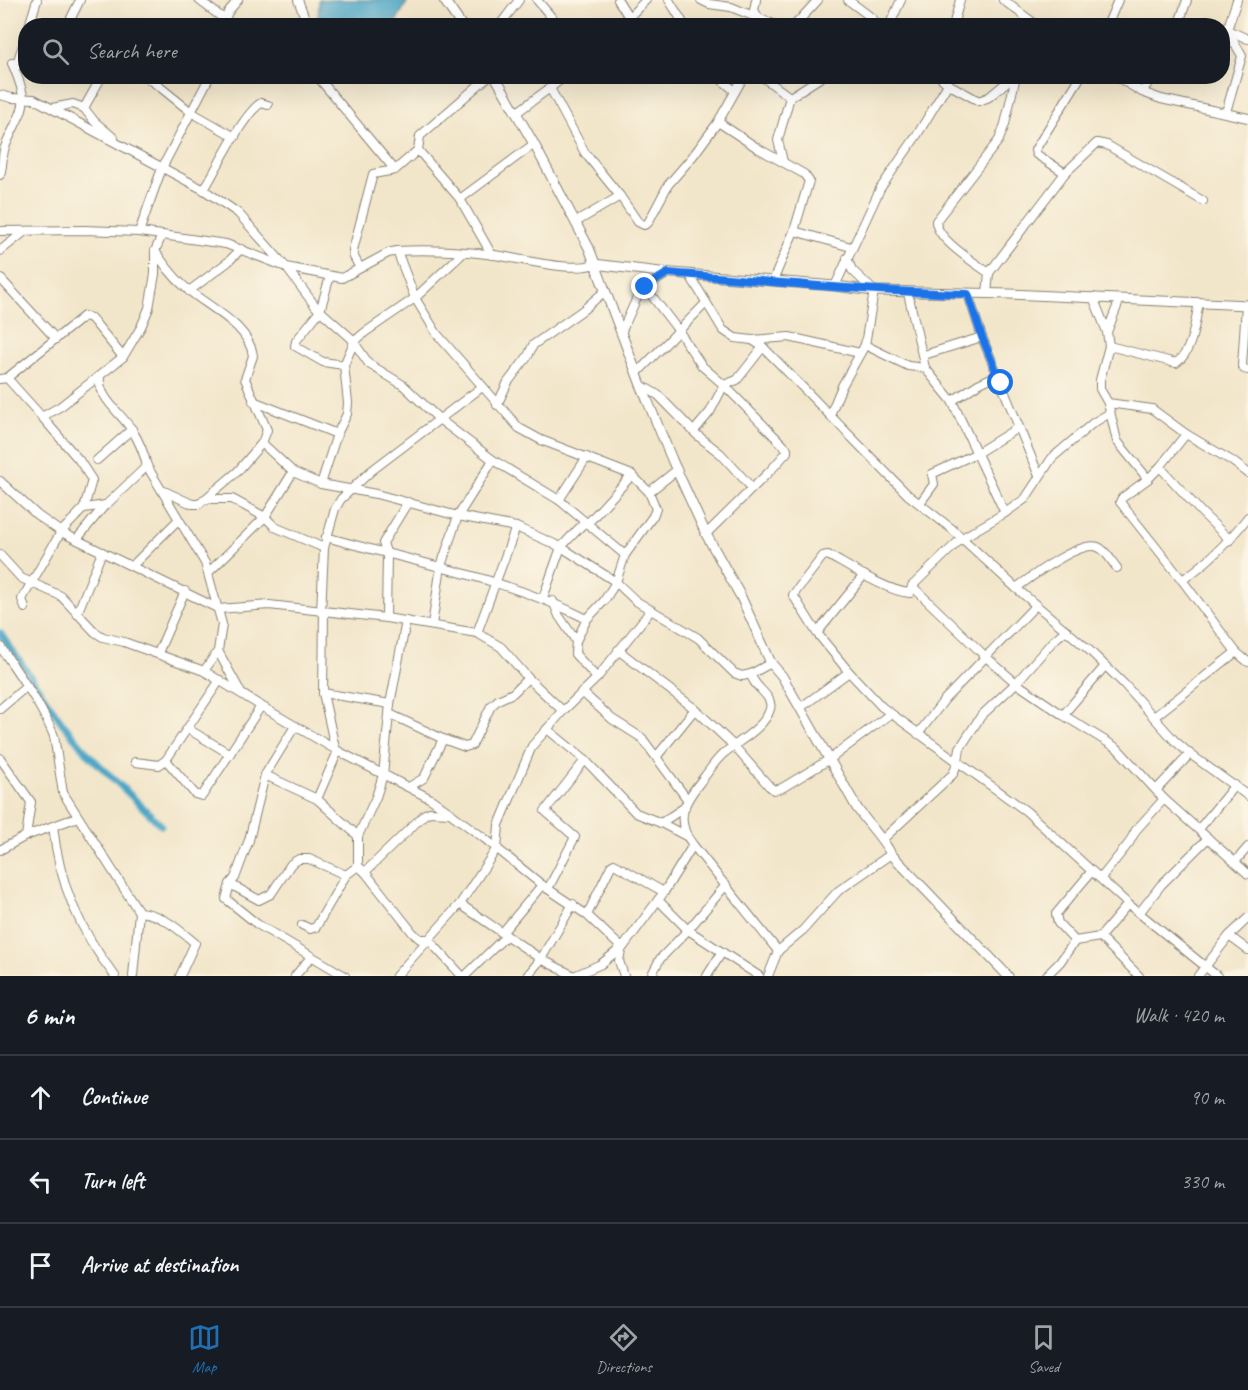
<!DOCTYPE html>
<meta charset="utf-8">
<style>
:root{--surface:#171b24;--page:#242831;--text:#f1f3f6;--muted:#9ea1a6;--line:#363941;--accent:#1f6fb2}
body{margin:0;font-family:Caveat,sans-serif;background:var(--page);color:var(--text)}
.stop{position:absolute;width:18px;height:18px;margin:-14px;border:4px solid #1a73e8;border-radius:50%;background:#fff}
.stop.end{background:#1a73e8;border-color:#fff;box-shadow:0 2px 6px #0008}
.list{margin:0;padding:0;list-style:none}
h2{display:flex;justify-content:space-between;align-items:center;height:78px;margin:0;padding:0 24px;font-size:26px}
h2 small{font-size:20px;font-weight:400;color:var(--muted)}
.list li{display:grid;grid-template-columns:39px 1fr auto;gap:18px;align-items:center;box-sizing:border-box;height:84px;padding:0 24px;border-top:2px solid var(--line)}
.list b{display:block;font-size:22px;white-space:nowrap}
.list em{font-size:20px;font-style:normal;color:var(--muted)}
.icon{flex:none;width:33px;height:33px;fill:none;stroke:currentColor;stroke-width:2;stroke-linecap:round;stroke-linejoin:round}
.map{position:relative;flex:none;width:1248px;height:976px;overflow:hidden}
.search{position:absolute;background:var(--surface);box-shadow:0 6px 24px #0002;left:18px;right:18px;top:18px;height:66px;display:flex;align-items:center;gap:15px;box-sizing:border-box;padding:0 21px;border-radius:24px;color:var(--muted);font-size:22px}
.sheet{height:330px;background:var(--surface)}
nav{display:flex;justify-content:space-around;align-items:center;box-sizing:border-box;height:84px;border-top:2px solid var(--line);background:var(--surface);font-size:16px;color:var(--muted)}
nav a{display:grid;justify-items:center;gap:3px}
nav .on{color:var(--accent)}
.map>svg:first-child{display:block}
</style>
<div class="map">
<svg width="1248" height="976" viewBox="0 0 1248 976">
<rect width="100%" height="100%" fill="#fcf5e5"/>
<filter id="ink" filterUnits="userSpaceOnUse"><feTurbulence type="fractalNoise" baseFrequency=".0167" numOctaves="2"/><feDisplacementMap in="SourceGraphic" scale="12" xChannelSelector="R" yChannelSelector="G"/><feConvolveMatrix kernelMatrix="1 2 1 2 8 2 1 2 1" color-interpolation-filters="sRGB"/></filter>
<filter id="wash" filterUnits="userSpaceOnUse"><feTurbulence type="fractalNoise" baseFrequency=".008" numOctaves="4" result="noise"/><feDisplacementMap in="SourceGraphic" scale="24" xChannelSelector="R" yChannelSelector="G"/><feGaussianBlur stdDeviation="1.35" result="paint"/><feColorMatrix in="noise" values="0 0 0 0 0 0 0 0 0 0 0 0 0 0 0 0 0 1.4 0 .05"/><feComposite in="paint" operator="in"/></filter>
<g filter="url(#wash)">
<rect width="100%" height="100%" fill="#f2e6ca"/>
<polygon fill="#49a6c7" stroke="#326172" stroke-width="1.5" points="319,0 406,0 407,2 394,25 318,25"/>
<g fill="none" stroke-linecap="round" stroke-linejoin="round">
<polyline stroke="#49a6c7" stroke-width="7" points="0,633 63,724 91,757 161,825"/>
</g>
</g>
<g filter="url(#ink)">
<g fill="none" stroke-linecap="round" stroke-linejoin="round">
<g stroke="#878173" stroke-width="10">
<g id="minor">
<polyline points="199,0 224,19"/>
<polyline points="298,0 305,18 304,26"/>
<polyline points="537,0 559,26"/>
<polyline points="618,0 628,16"/>
<polyline points="669,0 685,26"/>
<polyline points="701,0 709,4 731,7 778,26"/>
<polyline points="756,0 754,10 758,17"/>
<polyline points="848,0 872,18 878,26"/>
<polyline points="1003,0 1038,26"/>
<polyline points="29,26 37,0"/>
<polyline points="67,26 80,0"/>
<polyline points="223,26 228,12 238,0"/>
<polyline points="499,26 519,0"/>
<polyline points="620,26 646,0"/>
<polyline points="794,26 818,0"/>
<polyline points="889,26 901,0"/>
<polyline points="953,26 960,0"/>
<polyline points="1107,26 1118,0"/>
<polyline points="1178,26 1187,0"/>
<polyline points="1227,30 1248,39"/>
<polyline points="12,63 17,63 26,36"/>
<polyline points="13,64 19,65 26,62"/>
<polyline points="144,76 160,87 191,112 235,137"/>
<polyline points="317,76 395,170 418,150"/>
<polyline points="489,76 420,136 418,150 460,199 492,255"/>
<polyline points="717,76 735,91"/>
<polyline points="761,76 790,97"/>
<polyline points="939,76 948,84 979,101 989,97 1014,76"/>
<polyline points="1115,76 1142,92 1161,99 1248,118"/>
<polyline points="550,88 585,153 620,196 638,222 644,225 648,223 668,185 693,156 718,122 744,76"/>
<polyline points="1142,92 1153,76"/>
<polyline points="0,95 12,98 34,99 204,190 238,213 286,267 316,307 351,338 369,364 403,385 439,419 493,460 559,500 625,555"/>
<polyline points="52,108 73,104 84,108 102,76"/>
<polyline points="84,108 94,121 114,138"/>
<polyline points="1226,112 1242,56 1227,30 1237,0"/>
<polyline points="516,113 566,76"/>
<polyline points="718,122 759,149 804,174 809,181 794,231 773,281"/>
<polyline points="783,162 778,140 790,97 823,76"/>
<polyline points="1065,173 1036,154 1035,150 1081,76"/>
<path d="M0,175C3,166 2,155 5,147C23,104 32,110 12,63"/>
<path d="M204,190C216,170 243,114 261,103L268,105"/>
<polyline points="460,199 534,144"/>
<polyline points="576,222 620,196"/>
<path d="M0,231L84,230L139,232L162,235L226,244L286,267L342,278L388,253L397,251C426,249 465,251 494,255C518,258 573,273 594,264"/>
<polyline points="794,231 851,247"/>
<polyline points="139,232 162,168 210,76"/>
<polyline points="0,251 24,232"/>
<path d="M155,251C164,264 173,277 185,287C207,307 249,324 253,356L245,379L267,430L262,443L293,472L321,484L376,494L458,516L516,527L561,547L616,582L636,601L698,638L734,673L742,676L751,674"/>
<polyline points="397,251 415,298 437,334 519,428 541,440 632,475 649,492"/>
<polyline points="360,268 354,257 353,250 373,174 395,170"/>
<path d="M989,273C975,263 936,239 936,221L999,140L1005,124L1016,76"/>
<polyline points="689,274 723,330 735,338 752,340 763,347 908,495 952,529 1016,588 1088,649 1124,684 1174,740 1190,754 1248,796"/>
<polyline points="330,276 320,311 296,341 295,346 323,362 344,365"/>
<polyline points="0,278 56,339"/>
<polyline points="835,286 880,189 917,135 948,84"/>
<polyline points="645,287 678,330 702,366 724,385 737,380 763,347"/>
<polyline points="189,291 228,262 241,249"/>
<polyline points="908,293 925,368 952,401 1005,513"/>
<polyline points="968,294 982,337 1039,476"/>
<polyline points="987,294 989,273 1065,173 1097,143 1107,145 1203,201"/>
<polyline points="1093,297 1107,332 1109,346 1100,380 1100,389 1108,403 1117,441 1148,479 1160,467 1186,434"/>
<polyline points="1246,305 1242,366 1244,369 1248,370"/>
<polyline points="1107,332 1120,299"/>
<polyline points="621,333 640,291 668,273"/>
<polyline points="752,340 789,337 860,353"/>
<polyline points="865,345 908,366 925,368"/>
<path d="M1109,346L1176,363C1193,352 1195,321 1199,302"/>
<polyline points="924,355 982,337"/>
<polyline points="637,373 706,303"/>
<path d="M100,377C97,397 122,414 132,430C139,441 144,453 147,466L205,563L222,624L218,651L240,691"/>
<polyline points="7,378 42,417 61,406 123,357 141,327 149,308 155,274 155,251 162,235"/>
<polyline points="0,379 7,378 84,316 91,318 123,357"/>
<polyline points="641,385 658,395 697,435 721,454 752,488"/>
<polyline points="253,401 337,434"/>
<polyline points="952,401 978,384 997,375"/>
<polyline points="1108,403 1152,409 1186,434 1232,461 1248,473"/>
<polyline points="497,405 508,382 528,356 533,345 583,310 605,291"/>
<polyline points="830,415 842,386 865,345 874,291 852,270 847,258"/>
<polyline points="694,431 710,412 724,385 787,449 787,452 771,470 706,534"/>
<polyline points="97,460 132,429"/>
<polyline points="1160,467 1201,512 1230,540"/>
<polyline points="1148,479 1122,498 1120,502 1182,580"/>
<polyline points="0,481 37,515 61,532 219,609 269,605 386,618 477,633 501,647 528,678 563,711"/>
<polyline points="321,484 337,434 347,414 348,403 344,365 354,342 364,333 415,298 463,253"/>
<polyline points="164,491 192,504 199,504 237,472 262,443"/>
<polyline points="205,499 232,499 265,517 275,527 324,548"/>
<polyline points="559,500 587,457"/>
<polyline points="920,503 934,484 932,474 977,453 1019,427"/>
<polyline points="84,508 106,505 147,466"/>
<path d="M1248,517C1229,541 1208,563 1182,580L1236,652L1248,662"/>
<polyline points="587,524 632,475"/>
<path d="M326,537C413,562 506,578 587,619"/>
<polyline points="77,539 105,505"/>
<polyline points="0,555 21,578 61,596 95,632 103,637 124,642 204,671 261,706 338,751 431,799 484,838 542,885 587,915 622,948 621,950"/>
<polyline points="132,566 178,520"/>
<polyline points="208,573 265,517 293,472"/>
<polyline points="912,586 962,538 1005,513 1025,499 1052,458 1093,423 1110,413"/>
<path d="M1016,588C1031,577 1080,540 1098,547C1106,550 1112,562 1117,568"/>
<polyline points="543,598 561,547 585,522"/>
<polyline points="553,601 559,616 576,641 575,654 597,678"/>
<polyline points="25,608 22,599 61,532 84,508 92,480 79,460 42,417"/>
<polyline points="321,612 324,548 335,509 341,499 371,471 482,387"/>
<polyline points="324,612 323,693 335,748"/>
<polyline points="77,614 102,552"/>
<polyline points="386,618 387,555 383,543 408,502"/>
<polyline points="432,625 441,566 458,516 493,460"/>
<polyline points="477,633 516,527"/>
<polyline points="817,633 864,575"/>
<polyline points="576,641 587,619 604,601 616,582 625,555 653,516 656,509 649,492 677,470"/>
<path d="M0,646C19,675 41,704 54,736L63,793L139,912L133,976"/>
<polyline points="618,650 695,709 734,746 769,786 774,790 782,788 830,759 890,714"/>
<polyline points="158,653 185,591"/>
<polyline points="204,671 218,651"/>
<polyline points="582,692 612,719 642,738 687,799"/>
<polyline points="323,693 390,704"/>
<polyline points="800,708 849,672"/>
<polyline points="0,709 27,686"/>
<polyline points="390,714 443,739"/>
<polyline points="1063,715 1105,666"/>
<polyline points="1154,717 1236,652"/>
<polyline points="295,726 265,775 249,840 235,878 230,884 226,899 257,924 345,976"/>
<polyline points="188,729 230,754"/>
<polyline points="547,729 585,760 636,813 661,823 685,807"/>
<polyline points="918,734 945,699 1036,605"/>
<polyline points="338,751 317,799 358,836"/>
<polyline points="657,756 695,709"/>
<polyline points="0,758 31,802 26,836"/>
<polyline points="166,760 195,794 202,796 261,706"/>
<polyline points="135,762 159,765 166,760 220,680"/>
<polyline points="265,775 317,799"/>
<polyline points="409,787 424,778 443,739 465,747 472,745 491,706 498,700 513,693 528,678"/>
<polyline points="1157,789 1190,754"/>
<polyline points="661,823 686,836"/>
<path d="M53,826C59,883 79,930 115,976"/>
<polyline points="1199,829 1235,785"/>
<polyline points="883,839 953,774 958,761 960,748 981,716 1016,683 1053,641 1066,630"/>
<polyline points="693,845 778,951"/>
<polyline points="0,850 26,836 78,817"/>
<polyline points="1235,862 1248,847"/>
<polyline points="358,866 365,872 413,933 420,939 428,939 462,976"/>
<polyline points="365,872 425,814 430,812 451,813"/>
<polyline points="1101,878 1129,843 1136,830 1164,799"/>
<polyline points="230,884 259,900 271,894 291,864 299,859 309,859 346,875"/>
<polyline points="548,889 575,837 545,811 585,760"/>
<polyline points="658,900 688,930 759,976"/>
<polyline points="460,904 541,959 574,976 601,964 621,948"/>
<polyline points="1128,904 1217,976"/>
<path d="M139,912C162,914 178,929 195,943L180,976"/>
<polyline points="1140,912 1161,885 1208,838"/>
<polyline points="587,915 611,866 614,864 664,892"/>
<polyline points="302,925 310,929 316,927 346,875 358,866 358,836 376,797 383,775 390,704 406,621"/>
<polyline points="502,933 542,885"/>
<polyline points="1229,936 1248,950"/>
<polyline points="1100,937 1139,976"/>
<path d="M1075,941L1100,937L1128,904L1026,811L882,707L849,672L817,633L793,595L823,556L828,555C848,566 888,592 910,593L912,586L986,657L1016,683L1063,715L1117,748L1164,799L1248,874"/>
<polyline points="295,976 311,957"/>
<polyline points="396,976 460,904 497,848 499,825 532,746 563,711 597,678 651,610"/>
<polyline points="465,976 506,936"/>
<polyline points="527,976 541,959 573,904"/>
<path d="M624,976L619,961L621,950L664,892L693,845C672,818 686,799 705,776C711,768 716,760 723,754C737,742 765,728 770,709C774,695 753,688 751,674L771,663"/>
<polyline points="651,976 660,959 688,930 726,885"/>
<polyline points="707,976 722,952"/>
<polyline points="768,976 778,951 803,930 838,891 891,854"/>
<polyline points="1046,976 1060,962 1075,941 1058,923 1056,914 1091,872"/>
<polyline points="1198,976 1229,936 1248,918"/>
</g>
</g>
<g stroke="#878173" stroke-width="11">
<g id="tertiary">
<polyline points="444,0 462,26"/>
<path d="M495,76L534,144L589,248L641,385L673,462L706,534L741,597L771,663L782,676L857,808C868,824 882,837 891,854L1008,976"/>
<polyline points="594,264 660,272 835,286 874,291 1010,294 1248,305"/>
</g>
</g>
<use href="#minor" stroke="#fff" stroke-width="8"/>
<use href="#tertiary" stroke="#fff" stroke-width="9"/>
</g>
</g>
<g fill="none" stroke-linecap="round" stroke-linejoin="round" filter="url(#ink)">
<path stroke="#1a73e8" stroke-width="8" d="M645,287L668,273C768,281 868,292 968,294L982,337L1001,383"/>
</g>
</svg>
<div class="stop" style="left:1001px;top:383px"></div>
<div class="stop end" style="left:645px;top:287px"></div>
<div class="search"><svg class="icon" aria-label="search" viewBox="0 0 24 24"><circle cx="10" cy="10" r="6"/><path d="M15 15l6 6"/></svg>Search here</div>
</div>
<section class="sheet">
<h2>6 min<small>Walk · 420 m</small></h2>
<ul class="list">
<li><svg class="icon" aria-label="ahead" viewBox="0 0 24 24"><path d="M12 20V5M6 11l6-6 6 6"/></svg><div><b>Continue</b></div><em>90 m</em></li>
<li><svg class="icon" aria-label="left" viewBox="0 0 24 24"><path d="M17 20v-9H6M10 6l-5 5 5 5"/></svg><div><b>Turn left</b></div><em>330 m</em></li>
<li><svg class="icon" aria-label="arrive" viewBox="0 0 24 24"><path d="M6 21V4h12l-3 4 3 4H6"/></svg><div><b>Arrive at destination</b></div></li>
</ul>
</section>
<nav>
<a class="on"><svg class="icon" aria-label="map" viewBox="0 0 24 24"><path d="M3 6l6-2 6 2 6-2v14l-6 2-6-2-6 2zM9 4v14M15 6v14"/></svg>Map</a>
<a><svg class="icon" aria-label="directions" viewBox="0 0 24 24"><path d="M12 3l9 9-9 9-9-9zM9 14v-3h6M13 9l2 2-2 2"/></svg>Directions</a>
<a><svg class="icon" aria-label="saved" viewBox="0 0 24 24"><path d="M7 4h10v16l-5-4-5 4z"/></svg>Saved</a>
</nav>
